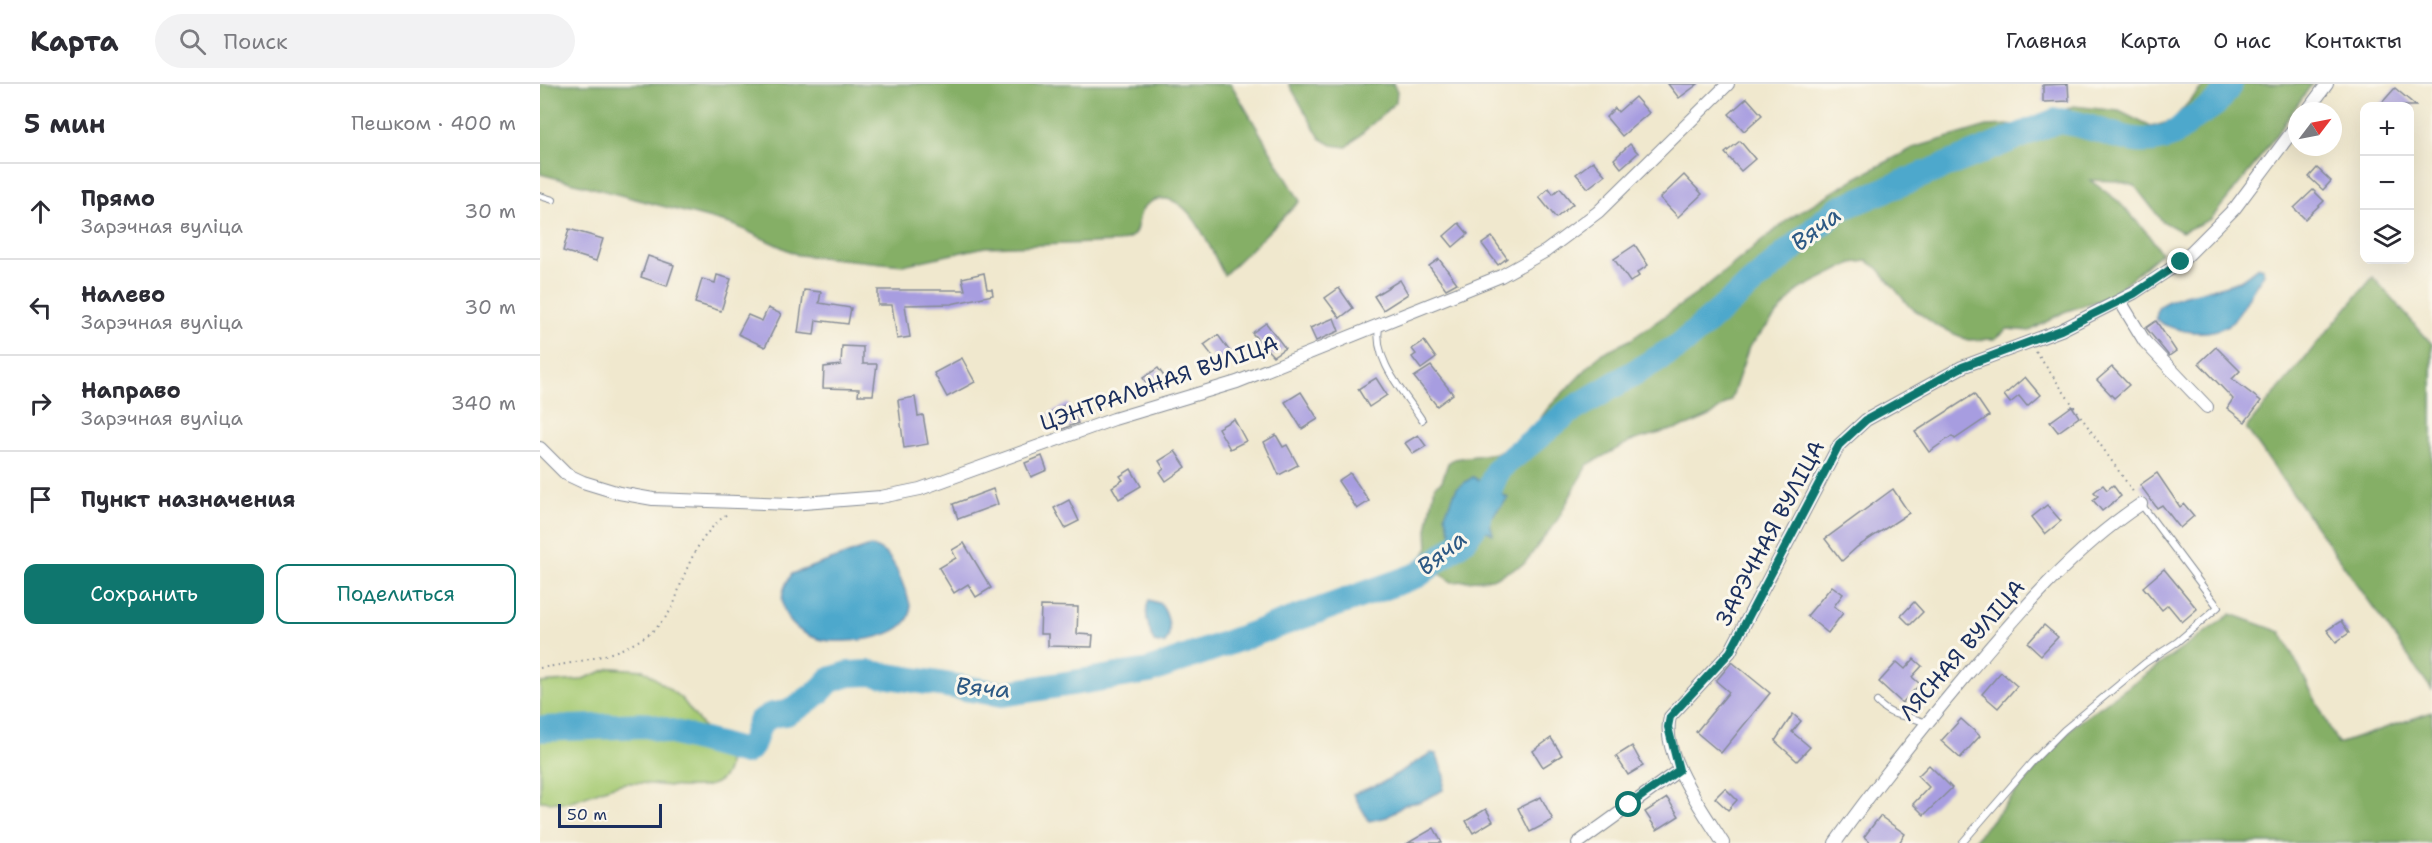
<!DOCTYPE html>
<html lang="ru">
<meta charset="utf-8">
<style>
:root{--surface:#fff;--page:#f2f2f3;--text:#2b2b33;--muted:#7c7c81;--line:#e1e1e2;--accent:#0f766e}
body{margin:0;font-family:"Shantell Sans",sans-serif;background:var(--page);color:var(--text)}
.controls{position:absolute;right:18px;top:18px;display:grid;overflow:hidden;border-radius:12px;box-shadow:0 6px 24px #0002}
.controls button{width:54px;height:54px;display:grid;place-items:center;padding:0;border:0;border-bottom:2px solid var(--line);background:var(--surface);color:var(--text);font:30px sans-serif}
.compass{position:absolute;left:1748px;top:18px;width:54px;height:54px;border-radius:50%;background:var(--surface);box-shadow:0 6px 24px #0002;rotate:58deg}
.scale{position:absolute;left:18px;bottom:15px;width:104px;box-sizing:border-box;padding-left:6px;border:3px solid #1b2f5e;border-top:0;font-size:16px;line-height:21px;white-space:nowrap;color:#1b2f5e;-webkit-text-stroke:4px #fbf7ec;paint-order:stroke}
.stop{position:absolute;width:18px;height:18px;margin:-14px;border:4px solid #0f766e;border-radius:50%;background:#fff}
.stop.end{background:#0f766e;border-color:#fff;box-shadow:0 2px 6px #0008}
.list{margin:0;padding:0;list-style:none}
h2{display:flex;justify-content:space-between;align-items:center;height:78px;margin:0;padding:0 24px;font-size:26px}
h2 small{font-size:20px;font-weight:400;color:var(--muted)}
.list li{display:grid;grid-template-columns:39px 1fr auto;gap:18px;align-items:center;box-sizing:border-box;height:96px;padding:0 24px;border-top:2px solid var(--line)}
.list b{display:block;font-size:22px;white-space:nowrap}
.list p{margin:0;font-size:20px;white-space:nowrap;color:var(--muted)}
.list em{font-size:20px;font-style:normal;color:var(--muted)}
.actions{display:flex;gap:12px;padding:18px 24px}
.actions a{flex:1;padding:14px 0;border:2px solid var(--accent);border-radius:12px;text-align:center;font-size:21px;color:var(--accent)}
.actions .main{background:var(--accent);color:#fff}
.icon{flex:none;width:33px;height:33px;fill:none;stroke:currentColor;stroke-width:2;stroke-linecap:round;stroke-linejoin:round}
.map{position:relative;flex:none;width:1892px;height:759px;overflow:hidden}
header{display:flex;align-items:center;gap:36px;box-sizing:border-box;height:84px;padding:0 30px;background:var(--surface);border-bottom:2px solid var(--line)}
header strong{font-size:28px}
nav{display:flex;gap:33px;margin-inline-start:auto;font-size:21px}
.search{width:420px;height:54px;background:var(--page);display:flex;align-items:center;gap:15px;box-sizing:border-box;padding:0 21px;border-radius:33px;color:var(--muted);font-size:22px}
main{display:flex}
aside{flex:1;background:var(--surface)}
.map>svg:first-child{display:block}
</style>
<header>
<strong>Карта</strong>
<div class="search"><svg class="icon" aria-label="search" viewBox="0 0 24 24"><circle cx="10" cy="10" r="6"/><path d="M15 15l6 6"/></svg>Поиск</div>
<nav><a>Главная</a><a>Карта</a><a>О нас</a><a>Контакты</a></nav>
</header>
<main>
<aside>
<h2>5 мин<small>Пешком · 400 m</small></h2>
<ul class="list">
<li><svg class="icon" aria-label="ahead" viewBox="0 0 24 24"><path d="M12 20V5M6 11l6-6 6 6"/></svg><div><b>Прямо</b><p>Зарэчная вуліца</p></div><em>30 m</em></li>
<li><svg class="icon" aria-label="left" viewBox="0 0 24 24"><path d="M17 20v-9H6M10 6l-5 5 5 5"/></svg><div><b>Налево</b><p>Зарэчная вуліца</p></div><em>30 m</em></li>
<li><svg class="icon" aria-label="right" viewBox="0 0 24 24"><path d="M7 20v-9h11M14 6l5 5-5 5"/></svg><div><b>Направо</b><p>Зарэчная вуліца</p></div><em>340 m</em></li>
<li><svg class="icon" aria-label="arrive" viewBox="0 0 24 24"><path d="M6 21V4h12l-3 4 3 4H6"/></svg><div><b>Пункт назначения</b></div></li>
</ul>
<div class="actions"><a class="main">Сохранить</a><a>Поделиться</a></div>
</aside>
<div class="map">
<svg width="1892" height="759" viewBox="0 0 1892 759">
<rect width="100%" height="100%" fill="#fbf7ec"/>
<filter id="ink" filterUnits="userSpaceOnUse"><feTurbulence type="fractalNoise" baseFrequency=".0167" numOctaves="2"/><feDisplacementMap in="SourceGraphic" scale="12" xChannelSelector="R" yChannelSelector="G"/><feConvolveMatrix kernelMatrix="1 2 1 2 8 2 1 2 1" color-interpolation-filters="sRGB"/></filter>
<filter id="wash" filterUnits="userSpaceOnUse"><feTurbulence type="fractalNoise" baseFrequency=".008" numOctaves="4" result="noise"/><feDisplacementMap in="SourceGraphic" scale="24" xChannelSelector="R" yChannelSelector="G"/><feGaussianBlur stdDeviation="1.35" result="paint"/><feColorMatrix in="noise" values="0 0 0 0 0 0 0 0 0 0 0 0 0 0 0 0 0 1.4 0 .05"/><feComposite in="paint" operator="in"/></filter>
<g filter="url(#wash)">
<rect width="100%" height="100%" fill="#f0e8ce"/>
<path fill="#a7cb74" stroke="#617d69" stroke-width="1.5" d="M71,584L104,586L142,615L188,675C191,723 114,695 86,699C66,702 47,713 28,718C19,720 9,717 0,717V599L40,596Z"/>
<g fill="#85af66" stroke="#506f62" stroke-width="1.5">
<path d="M0,0H691L760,117L684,191C671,167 651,110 619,115C612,116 604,121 601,128C594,145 602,151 579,158L445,163L363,181L258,171L194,141L0,90Z"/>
<polygon points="749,0 853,0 857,7 856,18 807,63 792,61 780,54"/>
<polygon points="1665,0 1772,0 1716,79 1671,135 1642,148 1622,137 1595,102 1577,97 1550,96 1578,117 1610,152 1621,169 1569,213 1524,228 1490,247 1467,245 1455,255 1428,256 1397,242 1368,221 1338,184 1327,177 1312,179 1258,206 1209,263 1191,316 1170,332 1149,341 1091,357 1047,381 1018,435 984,480 952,495 912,498 883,478 883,472 888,464 887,446 895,402 902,397 908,379 914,375 956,369 988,352 1008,324 1062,269 1090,256 1158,209 1250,134 1316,94 1373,64 1447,42 1497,40 1533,22 1579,27 1611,43 1632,37"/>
<polygon points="1833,193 1892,260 1892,606 1706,344"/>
<polygon points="1691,530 1741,548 1798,660 1892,628 1892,759 1432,759 1533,642"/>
</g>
<g fill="#4ea8cc" stroke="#346c95" stroke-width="1.5">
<path d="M1718,183L1723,184L1724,190C1698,223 1700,255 1645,247C1637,245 1622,242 1616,235L1618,223C1642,207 1668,208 1694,199C1703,196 1711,188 1718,183Z"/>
<polygon points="933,393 968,414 949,436 953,450 935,441 923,457 912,453 905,430 917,404"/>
<path d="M330,462C349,466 355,481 362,498C365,507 374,524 369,533C358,556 301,561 279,555C247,546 231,518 252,490Z"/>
<path d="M609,516L621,520C628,531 634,550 624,560L614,558C609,546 603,528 609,516Z"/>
<polygon points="891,669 896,670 905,692 903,706 880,718 866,720 847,733 829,737 813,710 842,699"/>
</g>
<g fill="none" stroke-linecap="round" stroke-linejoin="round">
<path stroke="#4ea8cc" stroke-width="26" d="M0,645L106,641L205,668L212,662L220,638L232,631L246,629L259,622L279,608L290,596L309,590L330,589L462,610L609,587L878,491L923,457L935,441L958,385L1027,329L1139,262L1298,125L1516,37C1558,38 1595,72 1636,48C1641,45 1646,40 1650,36C1673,20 1674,26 1690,0"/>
</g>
<g id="blocks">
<g fill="#a79de0">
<polygon points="1128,0 1158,0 1139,14"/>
<polygon points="1528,0 1529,17 1503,18 1503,1"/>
<polygon points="1855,4 1876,22 1839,22"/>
<polygon points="1095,13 1109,29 1082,52 1066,33 1075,24 1078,28"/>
<polygon points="1207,14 1222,31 1204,47 1189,30"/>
<polygon points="1200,57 1215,75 1201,87 1185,69"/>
<polygon points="1090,60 1098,69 1081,84 1074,75"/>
<polygon points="1053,77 1065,91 1048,104 1036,90"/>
<polygon points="1777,84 1791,97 1783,106 1769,93"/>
<polygon points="1144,91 1162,110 1138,133 1120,114"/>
<polygon points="1009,104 1013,110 1020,104 1033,120 1016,134 999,113"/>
<polygon points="1773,106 1784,117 1765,135 1754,124"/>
<polygon points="919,139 928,150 913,163 904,152"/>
<polygon points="29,145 63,155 56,177 23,167"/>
<polygon points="952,153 967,174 958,181 942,160"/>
<polygon points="1095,161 1108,181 1097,189 1099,192 1090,198 1074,175"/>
<polygon points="108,172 134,181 127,202 101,193"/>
<polygon points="899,175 917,199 906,205 889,182"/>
<polygon points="444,189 447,205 452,205 453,211 411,220 365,221 370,253 357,255 352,221 338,221 338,206 425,206 422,194"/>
<polygon points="177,191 191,195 181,227 155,219 162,195 175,199"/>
<polygon points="860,196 868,210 843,226 834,212"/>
<polygon points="799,204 813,224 800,234 785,214"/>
<polygon points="264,206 281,208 279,219 311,224 308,240 276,236 274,251 258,249"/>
<polygon points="228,224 241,230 225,263 198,250 208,231 222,237"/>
<polygon points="794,234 799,247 776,257 770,244"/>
<polygon points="1616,237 1636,267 1629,272 1606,244"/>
<polygon points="726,239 745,264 733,272 712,249"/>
<polygon points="678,251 694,273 681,283 664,261"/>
<polygon points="884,257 896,274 881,285 872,273 876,270 872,265"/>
<polygon points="302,262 323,263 323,280 337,280 333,311 318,311 319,305 283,304 284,283 301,281"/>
<polygon points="1676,263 1700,287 1692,295 1721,317 1705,338 1687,324 1693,315 1659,279"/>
<polygon points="422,274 435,298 407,313 394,289"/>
<polygon points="891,282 913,310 897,322 874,293"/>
<polygon points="1572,283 1589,301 1574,314 1557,296"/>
<polygon points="618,284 628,298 612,308 603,294"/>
<polygon points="1485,293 1500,311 1487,322 1479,312 1470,319 1464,311"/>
<polygon points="836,294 847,311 829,323 818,305"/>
<polygon points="761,308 778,335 762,345 745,318"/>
<polygon points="1434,310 1449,332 1415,355 1412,352 1389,368 1375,348"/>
<polygon points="375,313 378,332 383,331 388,360 364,364 358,316"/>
<polygon points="528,319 538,339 517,347 508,330"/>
<polygon points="1532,322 1539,333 1518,348 1510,338"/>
<polygon points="694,335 706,357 690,365 678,344"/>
<polygon points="736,351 743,363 747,361 758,381 739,391 724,358"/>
<polygon points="878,351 886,362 873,370 865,359"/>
<polygon points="635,367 646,383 626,397 620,388 624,385 619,377"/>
<polygon points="502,372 507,386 491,393 485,379"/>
<polygon points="591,385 601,402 579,415 572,403 583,396 580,392"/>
<polygon points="810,389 829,417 817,425 798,397"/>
<polygon points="1617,389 1640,423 1644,420 1654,432 1640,444 1622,421 1617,424 1600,401"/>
<polygon points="1563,401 1567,406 1573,401 1581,412 1562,427 1553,416 1558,412 1554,408"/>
<polygon points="453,405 458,420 418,435 413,420"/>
<polygon points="1353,405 1369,429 1317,463 1302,477 1285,455"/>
<polygon points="529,416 539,437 525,444 514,424"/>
<polygon points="1507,421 1521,437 1505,450 1492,433"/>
<polygon points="424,459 451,504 436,513 428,500 414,509 399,484 416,474 412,466"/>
<polygon points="1624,485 1657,525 1642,538 1628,521 1622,526 1603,503"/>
<polygon points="1292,502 1303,510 1294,522 1303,529 1288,549 1267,532"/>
<polygon points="1374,518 1383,528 1370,541 1361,532"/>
<polygon points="501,522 538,523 537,550 553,551 552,563 508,562 508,550 500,550"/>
<polygon points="1801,537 1809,549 1796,558 1787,546"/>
<polygon points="1504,541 1518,553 1501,571 1488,559"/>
<polygon points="1374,575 1382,582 1372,593 1380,600 1362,619 1339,598 1357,578 1365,585"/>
<polygon points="1192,578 1230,609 1181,669 1156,648 1189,608 1176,597"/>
<polygon points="1461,588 1477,602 1458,624 1442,610"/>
<polygon points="1253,630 1261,637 1252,648 1270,663 1257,677 1235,657"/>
<polygon points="1421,635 1440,652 1420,674 1401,657"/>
<polygon points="1011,654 1022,671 1003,683 993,667"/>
<polygon points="1092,662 1103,682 1088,691 1076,672"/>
<polygon points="1389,681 1412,704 1384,731 1373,720 1389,703 1378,692"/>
<polygon points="1185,704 1197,716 1188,726 1175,714"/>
<polygon points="1001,713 1013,736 990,748 978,724"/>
<polygon points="1127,714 1139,732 1117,746 1105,728"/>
<polygon points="946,725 953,737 933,749 926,737"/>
<polygon points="1340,732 1365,750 1359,759 1331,759 1324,753"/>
<polygon points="894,744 902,759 868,759"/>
</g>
</g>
</g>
<g filter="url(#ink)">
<use href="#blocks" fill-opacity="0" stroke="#868c96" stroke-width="1.5"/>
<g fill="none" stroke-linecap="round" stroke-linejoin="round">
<g stroke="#868c96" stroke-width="8">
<g id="lane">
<polyline points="0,112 13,116"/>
<path d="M839,242C833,277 864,308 882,336"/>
<path d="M1337,618C1354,636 1365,629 1386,639"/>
<polyline points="1422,759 1492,678 1524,646 1605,579 1637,558 1678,523 1601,420"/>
</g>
</g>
<g stroke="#868c96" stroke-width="14">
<g id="street">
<polyline points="1767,27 1787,0"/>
<polyline points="1580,217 1605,258 1667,323"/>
<polyline points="0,364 26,390 43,398 79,409 113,415 251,420 341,413 380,405 574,335 697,298 961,192 1006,167 1058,128 1188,0"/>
<polyline points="1038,759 1139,686"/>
<path d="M1183,759C1164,728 1120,670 1130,633L1190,568L1299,361L1326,336L1422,283L1521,246L1594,209L1641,178L1695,124L1757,41"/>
<path d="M1295,759C1336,701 1380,647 1425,593C1478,530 1532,466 1601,420"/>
</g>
</g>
<g stroke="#868c96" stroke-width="2" stroke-dasharray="1.5 4.5" stroke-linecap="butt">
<polyline points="1496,268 1594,409"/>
<path d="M0,584C45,577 104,569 130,527C135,520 137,510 140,502C151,473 162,449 187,430"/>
</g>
<use href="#lane" stroke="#fff" stroke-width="6"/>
<use href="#street" stroke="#fff" stroke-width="12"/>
</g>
</g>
<g fill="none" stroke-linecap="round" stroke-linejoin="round" filter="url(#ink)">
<polyline stroke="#0f766e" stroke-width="8" points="1089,721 1139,686 1128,643 1130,633 1190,568 1299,361 1326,336 1422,283 1521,246 1594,210 1641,178"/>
</g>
<g text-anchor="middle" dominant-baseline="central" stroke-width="6" stroke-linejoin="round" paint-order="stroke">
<g font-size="22" fill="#1b2f5e" stroke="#fbf7ec">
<text transform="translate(619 299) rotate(-19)">ЦЭНТРАЛЬНАЯ ВУЛІЦА</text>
<text transform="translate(1230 449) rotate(-62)">ЗАРЭЧНАЯ ВУЛІЦА</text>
<text transform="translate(1422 566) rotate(-49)">ЛЯСНАЯ ВУЛІЦА</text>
</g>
<g font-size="24" font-style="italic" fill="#2d5984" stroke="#fbf7ec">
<text transform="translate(1276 145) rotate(-38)">Вяча</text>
<text transform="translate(902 469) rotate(-39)">Вяча</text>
<text transform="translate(443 604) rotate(4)">Вяча</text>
</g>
</g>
</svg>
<div class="controls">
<button>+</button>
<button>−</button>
<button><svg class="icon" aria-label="layers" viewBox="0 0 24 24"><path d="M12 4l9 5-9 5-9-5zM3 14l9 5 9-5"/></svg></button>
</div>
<svg class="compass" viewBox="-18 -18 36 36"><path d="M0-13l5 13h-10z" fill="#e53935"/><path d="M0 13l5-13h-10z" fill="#7c7c81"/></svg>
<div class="scale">50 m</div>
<div class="stop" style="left:1089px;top:721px"></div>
<div class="stop end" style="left:1641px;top:178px"></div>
</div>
</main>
